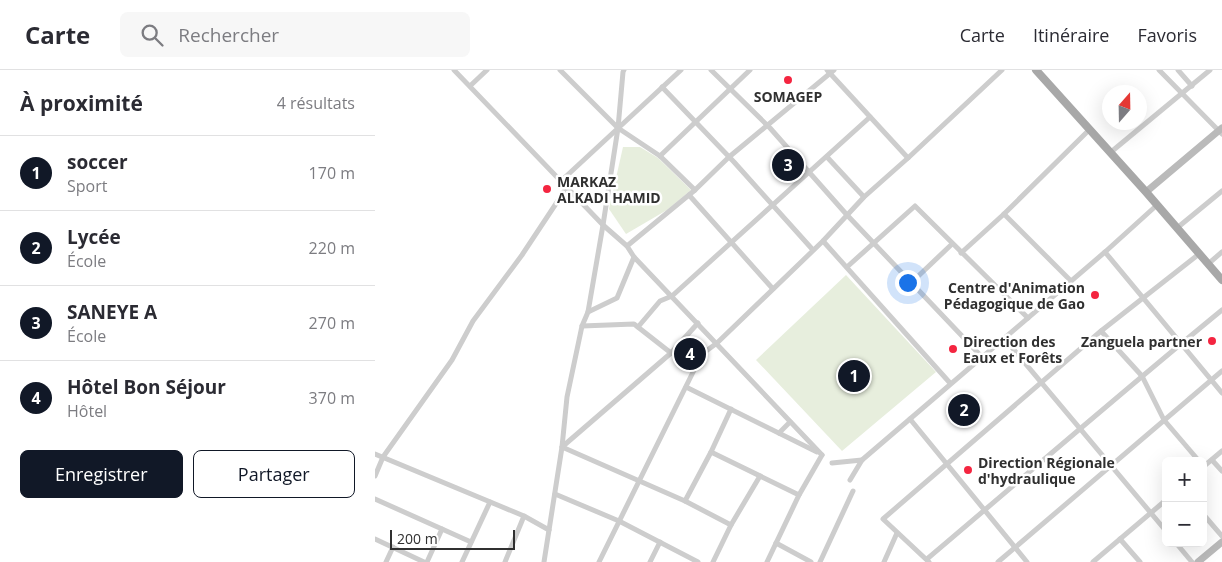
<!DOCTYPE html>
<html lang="fr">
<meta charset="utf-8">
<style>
:root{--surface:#fff;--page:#f7f7f7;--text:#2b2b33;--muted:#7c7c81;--line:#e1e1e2;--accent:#111827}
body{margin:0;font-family:"Open Sans",sans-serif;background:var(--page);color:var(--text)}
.controls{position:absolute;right:15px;bottom:15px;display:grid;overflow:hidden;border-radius:8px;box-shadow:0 5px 20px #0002}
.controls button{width:45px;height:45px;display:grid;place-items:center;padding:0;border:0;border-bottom:1px solid var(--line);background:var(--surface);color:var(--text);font:25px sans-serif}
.compass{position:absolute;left:727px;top:15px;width:45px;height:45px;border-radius:50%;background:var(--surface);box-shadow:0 5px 20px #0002;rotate:20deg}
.scale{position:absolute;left:15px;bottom:12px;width:125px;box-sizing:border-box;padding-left:5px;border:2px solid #303030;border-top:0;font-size:14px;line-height:18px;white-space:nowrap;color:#303030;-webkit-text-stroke:4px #fff;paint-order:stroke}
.you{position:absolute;left:532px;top:212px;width:18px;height:18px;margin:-12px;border:4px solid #fff;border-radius:50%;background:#1a73e8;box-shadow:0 0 0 8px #1a73e833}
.badge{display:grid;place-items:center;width:32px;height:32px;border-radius:50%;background:var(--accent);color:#fff;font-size:16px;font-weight:700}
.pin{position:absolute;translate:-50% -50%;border:2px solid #fff;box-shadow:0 1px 5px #0006}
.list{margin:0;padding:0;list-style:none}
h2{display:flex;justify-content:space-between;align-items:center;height:65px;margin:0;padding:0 20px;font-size:21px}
h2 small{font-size:16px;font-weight:400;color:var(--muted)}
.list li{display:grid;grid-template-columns:32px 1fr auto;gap:15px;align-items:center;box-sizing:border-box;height:75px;padding:0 20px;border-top:1px solid var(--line)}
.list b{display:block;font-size:19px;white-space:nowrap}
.list p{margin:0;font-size:16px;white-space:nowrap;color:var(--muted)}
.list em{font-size:16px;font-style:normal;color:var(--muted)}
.actions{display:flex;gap:10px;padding:15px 20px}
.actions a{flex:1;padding:11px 0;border:1px solid var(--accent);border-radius:8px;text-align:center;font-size:18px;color:var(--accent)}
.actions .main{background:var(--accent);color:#fff}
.icon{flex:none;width:28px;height:28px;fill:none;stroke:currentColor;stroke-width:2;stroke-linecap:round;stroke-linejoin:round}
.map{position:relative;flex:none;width:847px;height:492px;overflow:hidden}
header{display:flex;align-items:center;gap:30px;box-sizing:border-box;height:70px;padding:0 25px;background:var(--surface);border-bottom:1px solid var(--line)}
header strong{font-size:24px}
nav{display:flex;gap:28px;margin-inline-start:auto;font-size:18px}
.search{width:350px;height:45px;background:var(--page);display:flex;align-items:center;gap:12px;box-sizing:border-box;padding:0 18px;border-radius:8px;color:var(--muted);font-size:19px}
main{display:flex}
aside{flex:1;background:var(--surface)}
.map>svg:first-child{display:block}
</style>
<header>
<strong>Carte</strong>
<div class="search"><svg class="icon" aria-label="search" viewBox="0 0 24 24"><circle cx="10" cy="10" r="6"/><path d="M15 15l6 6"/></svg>Rechercher</div>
<nav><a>Carte</a><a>Itinéraire</a><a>Favoris</a></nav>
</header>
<main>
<aside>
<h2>À proximité<small>4 résultats</small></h2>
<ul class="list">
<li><span class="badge">1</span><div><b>soccer</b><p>Sport</p></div><em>170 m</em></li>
<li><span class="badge">2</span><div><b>Lycée</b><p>École</p></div><em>220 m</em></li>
<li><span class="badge">3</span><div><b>SANEYE A</b><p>École</p></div><em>270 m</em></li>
<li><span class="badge">4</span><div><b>Hôtel Bon Séjour</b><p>Hôtel</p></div><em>370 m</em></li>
</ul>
<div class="actions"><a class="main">Enregistrer</a><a>Partager</a></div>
</aside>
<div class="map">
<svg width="847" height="492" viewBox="0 0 847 492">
<rect width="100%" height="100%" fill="#fff"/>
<g fill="#e7eedd">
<polygon points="248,77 265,77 283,88 316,120 292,140 251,164 234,139"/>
<polygon points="471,205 561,302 467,381 381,290"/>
</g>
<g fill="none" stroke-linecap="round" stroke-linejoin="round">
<g stroke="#cdcdcd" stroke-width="5">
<polyline points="79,0 228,155 252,176 259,187 447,385"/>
<polyline points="185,0 243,58 285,86 320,120"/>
<polyline points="336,0 395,58 472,145 607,287"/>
<polyline points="452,0 533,88"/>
<polyline points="784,0 847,64"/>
<polyline points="803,0 817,16"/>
<polyline points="95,16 112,0"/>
<polyline points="287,17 359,92 438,180"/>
<polyline points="736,82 835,0"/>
<polyline points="285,86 375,0"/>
<polyline points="452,87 489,127"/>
<polyline points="186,111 306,0"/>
<polyline points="314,125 398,219"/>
<polyline points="629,144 696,211"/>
<polyline points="802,158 847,121"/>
<polyline points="448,171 575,313"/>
<polyline points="252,176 320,120 354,87 459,0"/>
<polyline points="730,182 847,323"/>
<polyline points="586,183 629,144 715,59"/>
<polyline points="833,194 847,182"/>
<polyline points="472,197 540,136 653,248"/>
<polyline points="536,213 577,174"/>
<polyline points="213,242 242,228 259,187"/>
<polyline points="323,253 296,283 187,377 310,431 356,455"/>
<polyline points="207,256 259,254 296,283"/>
<polyline points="263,257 285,231 297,226 495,47"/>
<polyline points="726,261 767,306 789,350 824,391"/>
<polyline points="629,268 791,461"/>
<polyline points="311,317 442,382"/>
<polyline points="535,349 652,492"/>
<polyline points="404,363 415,352"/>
<polyline points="336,382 424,425"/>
<polyline points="0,384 149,446 174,460"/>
<polyline points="837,390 847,401"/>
<polyline points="457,393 487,390"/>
<polyline points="828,397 847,381"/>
<polyline points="0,406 8,387 77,290 98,251 147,185 192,117"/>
<polyline points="475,410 487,390 730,182 782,135"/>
<polyline points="180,424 244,451 323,492"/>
<polyline points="0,429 96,472"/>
<polyline points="310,431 336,382 356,339"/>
<polyline points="828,444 847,466"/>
<polyline points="0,469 49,492"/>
<polyline points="745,469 765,492"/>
<polyline points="401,473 436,492"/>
<polyline points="801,473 817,492"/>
<path d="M552,489C650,406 747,322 847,240"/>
<polyline points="11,492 18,477"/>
<polyline points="52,492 67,459"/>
<polyline points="87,492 115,432"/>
<polyline points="130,492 149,446"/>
<polyline points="169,492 187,377 192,327 207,256 213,242 228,155 243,58 248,2 249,0"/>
<polyline points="224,492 327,284 342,273 448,171 489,127 533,88 627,0"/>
<polyline points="275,492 285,472"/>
<polyline points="338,492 356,455 385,406"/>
<polyline points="392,492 424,425 447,385"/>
<polyline points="445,492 478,421"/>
<polyline points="509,492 522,463"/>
<polyline points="554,492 508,449 726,261 824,184"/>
<polyline points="623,492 847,301"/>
<polyline points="718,492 791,430"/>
</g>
<g stroke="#bababa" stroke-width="7">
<polyline points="771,122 847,58"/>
<polyline points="823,492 847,472"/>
</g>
<polyline stroke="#a8a8a8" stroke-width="8" points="661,0 771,122 847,210"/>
</g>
<g fill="#f42540" stroke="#fff" stroke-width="2">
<circle cx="413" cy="10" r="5"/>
<circle cx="172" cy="119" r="5"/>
<circle cx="720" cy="225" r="5"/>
<circle cx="837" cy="271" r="5"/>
<circle cx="578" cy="279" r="5"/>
<circle cx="593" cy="400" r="5"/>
</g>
<g text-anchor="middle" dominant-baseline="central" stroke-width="5" stroke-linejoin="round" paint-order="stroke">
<g font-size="14" font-weight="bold" fill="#303030" stroke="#fff" text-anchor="start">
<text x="413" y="26" text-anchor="middle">SOMAGEP</text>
<text x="182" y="111">MARKAZ<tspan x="182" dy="16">ALKADI HAMID</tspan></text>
<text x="710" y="217" text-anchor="end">Centre d'Animation<tspan x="710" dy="16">Pédagogique de Gao</tspan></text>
<text x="588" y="271">Direction des<tspan x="588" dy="16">Eaux et Forêts</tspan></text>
<text x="827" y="271" text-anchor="end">Zanguela partner</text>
<text x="603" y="392">Direction Régionale<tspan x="603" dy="16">d'hydraulique</tspan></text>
</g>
</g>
</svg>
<div class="controls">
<button>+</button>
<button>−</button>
</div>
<svg class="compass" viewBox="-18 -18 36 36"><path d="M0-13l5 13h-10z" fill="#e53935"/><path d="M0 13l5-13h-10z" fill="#7c7c81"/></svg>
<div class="scale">200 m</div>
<div class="you"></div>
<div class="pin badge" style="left:479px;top:306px">1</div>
<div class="pin badge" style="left:589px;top:340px">2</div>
<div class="pin badge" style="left:413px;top:95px">3</div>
<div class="pin badge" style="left:315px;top:284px">4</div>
</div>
</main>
